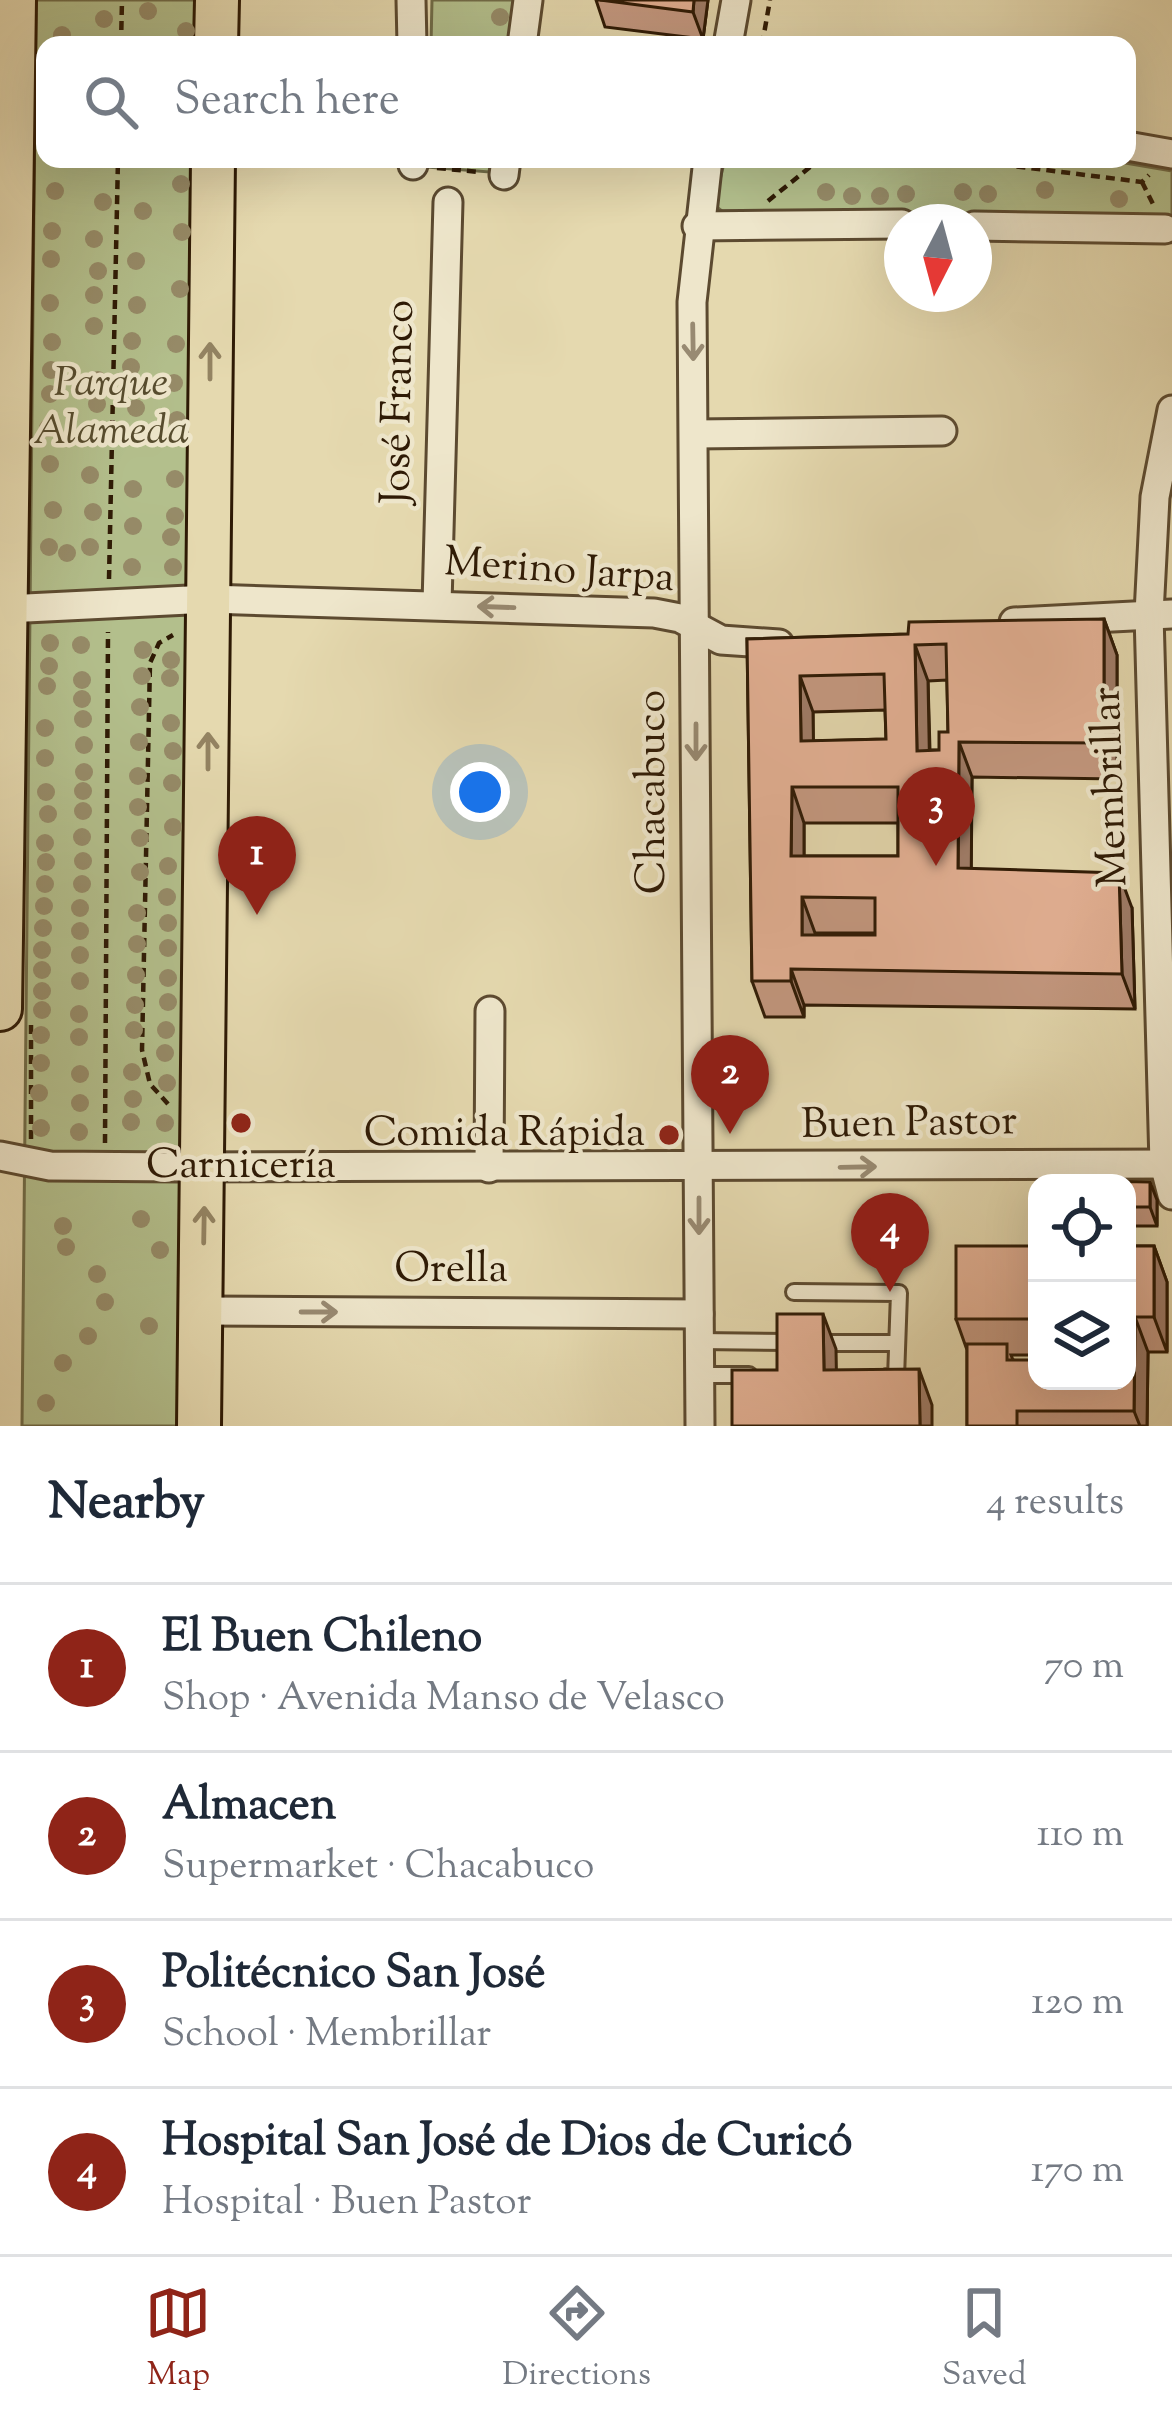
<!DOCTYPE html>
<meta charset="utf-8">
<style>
:root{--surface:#fff;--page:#f6f6f7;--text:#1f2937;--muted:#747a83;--line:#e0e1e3;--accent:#8f2418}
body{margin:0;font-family:"Sorts Mill Goudy",serif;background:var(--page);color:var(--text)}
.controls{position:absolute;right:36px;bottom:36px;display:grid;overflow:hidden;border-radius:24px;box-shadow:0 12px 48px #0002}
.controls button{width:108px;height:108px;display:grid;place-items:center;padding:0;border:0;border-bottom:3px solid var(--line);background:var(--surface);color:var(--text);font:60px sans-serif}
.compass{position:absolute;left:884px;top:204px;width:108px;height:108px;border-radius:50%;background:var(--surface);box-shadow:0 12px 48px #0002;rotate:186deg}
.you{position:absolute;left:480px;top:792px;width:42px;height:42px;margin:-30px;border:9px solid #fff;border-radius:50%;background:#1a73e8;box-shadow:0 0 0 18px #1a73e833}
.badge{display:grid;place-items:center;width:78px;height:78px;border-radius:50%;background:var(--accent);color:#fff;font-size:39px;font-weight:700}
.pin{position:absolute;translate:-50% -99px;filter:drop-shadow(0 3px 6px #0008)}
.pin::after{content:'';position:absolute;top:63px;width:42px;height:36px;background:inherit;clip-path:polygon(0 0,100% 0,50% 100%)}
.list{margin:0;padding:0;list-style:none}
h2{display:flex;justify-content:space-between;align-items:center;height:156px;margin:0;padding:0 48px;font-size:51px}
h2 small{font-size:39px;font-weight:400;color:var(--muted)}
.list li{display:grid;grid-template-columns:78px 1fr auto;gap:36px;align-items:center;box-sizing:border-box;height:168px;padding:0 48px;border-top:3px solid var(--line)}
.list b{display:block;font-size:45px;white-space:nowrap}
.list p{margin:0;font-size:39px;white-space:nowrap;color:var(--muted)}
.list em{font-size:39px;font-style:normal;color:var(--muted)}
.icon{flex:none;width:66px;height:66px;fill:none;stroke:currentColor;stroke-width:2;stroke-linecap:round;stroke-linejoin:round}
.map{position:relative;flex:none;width:1172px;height:1426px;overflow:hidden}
.search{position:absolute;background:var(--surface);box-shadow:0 12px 48px #0002;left:36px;right:36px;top:36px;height:132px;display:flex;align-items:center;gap:30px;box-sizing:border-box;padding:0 42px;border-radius:24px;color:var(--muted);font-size:45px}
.sheet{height:828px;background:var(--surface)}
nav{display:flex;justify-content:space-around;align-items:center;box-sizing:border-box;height:168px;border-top:3px solid var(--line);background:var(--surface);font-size:33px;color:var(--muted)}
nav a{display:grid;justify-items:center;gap:6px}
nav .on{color:var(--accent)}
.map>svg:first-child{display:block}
</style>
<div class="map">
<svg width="1172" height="1426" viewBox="0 0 1172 1426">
<rect width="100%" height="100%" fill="#e5d9af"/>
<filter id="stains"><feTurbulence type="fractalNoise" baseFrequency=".00167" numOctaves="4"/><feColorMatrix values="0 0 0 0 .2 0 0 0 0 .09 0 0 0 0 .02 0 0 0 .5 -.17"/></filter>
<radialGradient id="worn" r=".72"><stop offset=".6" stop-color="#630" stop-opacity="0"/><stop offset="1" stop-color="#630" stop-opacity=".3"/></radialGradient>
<g fill="#b3bf8c" stroke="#706c48" stroke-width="3">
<polygon points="36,0 195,0 195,45 45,45 45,159 194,159 179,1426 22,1426"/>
<polygon points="432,0 515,0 508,45 431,45"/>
<polygon points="428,159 491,159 489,172 428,167"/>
<polygon points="725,159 1102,159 1172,171 1172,223 722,211 714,205"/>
</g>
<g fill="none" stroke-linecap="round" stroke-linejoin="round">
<g stroke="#5c4a30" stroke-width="20">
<g id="service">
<polyline points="794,1292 899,1293 896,1378 887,1377"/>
<polyline points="699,1341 790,1342"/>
<polyline points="819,1343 897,1343"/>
<polyline points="700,1375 749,1375"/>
</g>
</g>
<g stroke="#5c4a30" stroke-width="33">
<g id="minor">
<polyline points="411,0 412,45"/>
<polyline points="522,45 528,0"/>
<polyline points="728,45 736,0"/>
<polyline points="1127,146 1172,154"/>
<polyline points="413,159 413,165"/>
<polyline points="504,175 506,159"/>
<polyline points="697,226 902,224"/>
<polyline points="974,226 1165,229"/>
<polyline points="1172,410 1155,497 1149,614 1164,1164 1172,1195"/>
<polyline points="694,434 942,431"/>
<polyline points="437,604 448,202"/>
<polyline points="6,609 209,599 654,613 680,618 721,640 779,644"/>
<polyline points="1014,622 1172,614"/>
<polyline points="0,1156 50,1166 182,1167 1172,1164"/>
<polyline points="489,1168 490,1011"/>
<polyline points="202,1311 699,1314"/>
<polyline points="700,1426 692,302 708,159"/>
</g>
</g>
<g stroke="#2e1a05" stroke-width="48">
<g id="primary">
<polyline points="216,45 217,0"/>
<polyline points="0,1009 14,0"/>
<polyline points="199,1426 213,159"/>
</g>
</g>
<g stroke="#2e1a05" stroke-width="4.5" stroke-dasharray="9 6" stroke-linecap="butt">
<polyline points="121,45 122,0"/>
<polyline points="762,45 770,0"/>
<polyline points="957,159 1142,182 1149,175"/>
<polyline points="437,168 479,172"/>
<polyline points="1142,182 1153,204"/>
<polyline points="768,201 820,159"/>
<polyline points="109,579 118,159"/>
<polyline points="168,1104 150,1084 142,1050 150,663 159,643 173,635"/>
<polyline points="31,1139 31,1024"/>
<polyline points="105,1143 108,632"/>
</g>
<use href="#service" stroke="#eee6cb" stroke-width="14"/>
<use href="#minor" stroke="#eee6cb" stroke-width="27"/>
<use href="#primary" stroke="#e5d9af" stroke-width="42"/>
</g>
<g fill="#968b68">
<circle cx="148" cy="11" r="9"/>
<circle cx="500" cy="17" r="9"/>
<circle cx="104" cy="19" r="9"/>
<circle cx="186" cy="31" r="9"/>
<circle cx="62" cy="35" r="9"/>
<circle cx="181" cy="184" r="9"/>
<circle cx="1045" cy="190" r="9"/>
<circle cx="55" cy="191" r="9"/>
<circle cx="826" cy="192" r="9"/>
<circle cx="963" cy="192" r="9"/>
<circle cx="906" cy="194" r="9"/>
<circle cx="988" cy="194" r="9"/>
<circle cx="852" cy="196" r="9"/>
<circle cx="880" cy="196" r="9"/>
<circle cx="1119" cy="199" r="9"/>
<circle cx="103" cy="202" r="9"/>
<circle cx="143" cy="211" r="9"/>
<circle cx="52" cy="231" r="9"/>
<circle cx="182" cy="232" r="9"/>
<circle cx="94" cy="239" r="9"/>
<circle cx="51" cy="259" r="9"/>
<circle cx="136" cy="261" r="9"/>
<circle cx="98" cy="271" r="9"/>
<circle cx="180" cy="289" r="9"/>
<circle cx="94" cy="295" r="9"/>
<circle cx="50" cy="303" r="9"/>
<circle cx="137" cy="305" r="9"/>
<circle cx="94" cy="326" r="9"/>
<circle cx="132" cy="341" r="9"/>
<circle cx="52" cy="342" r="9"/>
<circle cx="176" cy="344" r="9"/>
<circle cx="131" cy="367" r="9"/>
<circle cx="51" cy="370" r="9"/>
<circle cx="98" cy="380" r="9"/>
<circle cx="174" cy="383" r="9"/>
<circle cx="50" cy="394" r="9"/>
<circle cx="97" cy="404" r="9"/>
<circle cx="136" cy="408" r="9"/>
<circle cx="177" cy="420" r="9"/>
<circle cx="48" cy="428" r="9"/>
<circle cx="94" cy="437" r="9"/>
<circle cx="133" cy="437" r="9"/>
<circle cx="50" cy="464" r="9"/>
<circle cx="90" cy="475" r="9"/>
<circle cx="175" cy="479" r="9"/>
<circle cx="133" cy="489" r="9"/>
<circle cx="53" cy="510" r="9"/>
<circle cx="93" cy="512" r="9"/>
<circle cx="175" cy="516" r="9"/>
<circle cx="133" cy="526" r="9"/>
<circle cx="171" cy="537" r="9"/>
<circle cx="49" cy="547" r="9"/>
<circle cx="90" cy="547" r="9"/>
<circle cx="67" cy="553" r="9"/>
<circle cx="132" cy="567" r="9"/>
<circle cx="173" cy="567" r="9"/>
<circle cx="50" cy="643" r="9"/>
<circle cx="81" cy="645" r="9"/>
<circle cx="143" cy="650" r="9"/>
<circle cx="171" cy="660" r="9"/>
<circle cx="49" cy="666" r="9"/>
<circle cx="142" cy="676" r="9"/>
<circle cx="170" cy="678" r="9"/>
<circle cx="82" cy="680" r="9"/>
<circle cx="47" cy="686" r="9"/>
<circle cx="82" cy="699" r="9"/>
<circle cx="140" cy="707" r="9"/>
<circle cx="83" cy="719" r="9"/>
<circle cx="171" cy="723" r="9"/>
<circle cx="45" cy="728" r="9"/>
<circle cx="139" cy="742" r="9"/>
<circle cx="84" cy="745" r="9"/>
<circle cx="173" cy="751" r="9"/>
<circle cx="45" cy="758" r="9"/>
<circle cx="84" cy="772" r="9"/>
<circle cx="138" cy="776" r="9"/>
<circle cx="172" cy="783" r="9"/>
<circle cx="83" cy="791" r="9"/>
<circle cx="46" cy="792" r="9"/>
<circle cx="138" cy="807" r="9"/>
<circle cx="83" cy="811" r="9"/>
<circle cx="48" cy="814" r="9"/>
<circle cx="173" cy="827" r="9"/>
<circle cx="82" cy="837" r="9"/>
<circle cx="140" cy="838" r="9"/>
<circle cx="45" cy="843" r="9"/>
<circle cx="83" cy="861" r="9"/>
<circle cx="46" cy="862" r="9"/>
<circle cx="168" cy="866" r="9"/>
<circle cx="140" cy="872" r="9"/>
<circle cx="45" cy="884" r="9"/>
<circle cx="82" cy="884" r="9"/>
<circle cx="167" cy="897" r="9"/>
<circle cx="44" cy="906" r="9"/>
<circle cx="80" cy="908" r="9"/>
<circle cx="137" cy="913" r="9"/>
<circle cx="168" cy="923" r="9"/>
<circle cx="43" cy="928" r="9"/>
<circle cx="80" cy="931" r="9"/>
<circle cx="137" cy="944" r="9"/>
<circle cx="168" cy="948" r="9"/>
<circle cx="42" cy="950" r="9"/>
<circle cx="80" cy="955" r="9"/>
<circle cx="42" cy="970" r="9"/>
<circle cx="136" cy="975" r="9"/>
<circle cx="168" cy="978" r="9"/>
<circle cx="80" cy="981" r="9"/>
<circle cx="42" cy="991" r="9"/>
<circle cx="168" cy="1002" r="9"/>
<circle cx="135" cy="1005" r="9"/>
<circle cx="42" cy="1010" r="9"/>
<circle cx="79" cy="1014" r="9"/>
<circle cx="134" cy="1030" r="9"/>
<circle cx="166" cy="1030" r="9"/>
<circle cx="41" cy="1035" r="9"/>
<circle cx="79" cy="1037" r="9"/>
<circle cx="165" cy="1053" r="9"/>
<circle cx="41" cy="1063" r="9"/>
<circle cx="132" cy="1072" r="9"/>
<circle cx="80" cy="1074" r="9"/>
<circle cx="167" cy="1083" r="9"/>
<circle cx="39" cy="1093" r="9"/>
<circle cx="133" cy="1099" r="9"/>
<circle cx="80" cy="1103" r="9"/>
<circle cx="131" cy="1122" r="9"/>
<circle cx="165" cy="1123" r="9"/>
<circle cx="41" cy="1128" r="9"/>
<circle cx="79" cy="1132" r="9"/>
<circle cx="141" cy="1219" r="9"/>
<circle cx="63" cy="1226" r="9"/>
<circle cx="66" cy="1247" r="9"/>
<circle cx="160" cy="1250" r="9"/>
<circle cx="97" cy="1274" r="9"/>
<circle cx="105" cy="1302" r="9"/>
<circle cx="149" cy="1326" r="9"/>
<circle cx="88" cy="1336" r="9"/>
<circle cx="63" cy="1363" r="9"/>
<circle cx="46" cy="1403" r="9"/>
</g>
<g fill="#c59981" stroke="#2e1a05" stroke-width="3" fill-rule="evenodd">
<polygon points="596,0 708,0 703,39 605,27"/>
<path d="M1104,619L1117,655V779L972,777L971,868L1132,908L1135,1009L804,1005V1017H765L752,981L747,639L908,634ZM947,680L948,732L939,750H930L928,681ZM885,710L886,739L813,741V712ZM804,823H898V856H804ZM815,933H875V935H815Z"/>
<polygon points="1127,1183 1157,1200 1157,1226 1127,1226"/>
<polygon points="1037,1246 1037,1355 1011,1355 1013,1360 1127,1381 1127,1246 1154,1246 1167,1282 1167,1352 1148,1352 1147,1426 967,1426 967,1350 956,1319"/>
</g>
<g fill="#a07d69" stroke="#2e1a05" stroke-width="3">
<polygon points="694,0 708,0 703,39 693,12"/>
<polygon points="1104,619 1117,655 1117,779 1104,743"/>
<polygon points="915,645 928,681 930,786 917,751"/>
<polygon points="800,676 813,712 814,777 801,741"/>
<polygon points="959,742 972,777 971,904 958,868"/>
<polygon points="792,787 804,823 804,891 791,856"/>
<polygon points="1119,873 1132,908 1135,1009 1122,974"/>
<polygon points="802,897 815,933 815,970 802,935"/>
<polygon points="791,969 804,1005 804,1017 791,981"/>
<polygon points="1150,1182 1157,1200 1157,1226 1150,1207"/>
<polygon points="1154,1246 1167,1282 1167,1352 1154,1317"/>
<polygon points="823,1314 836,1349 837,1405 824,1370"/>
<polygon points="1135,1317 1148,1352 1147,1426 1140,1426 1134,1411"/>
<polygon points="919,1369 932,1405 932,1426 920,1426"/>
</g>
<g fill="#e5b296" stroke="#2e1a05" stroke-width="3" fill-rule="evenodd">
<polygon points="600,0 694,0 693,12"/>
<path d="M1104,619V743L959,742L958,868L1119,873L1122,974L791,969V981H752L747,639L908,634L909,622ZM946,644L948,732H939V750L917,751L915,645ZM884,674L886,739L801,741L800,676ZM792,787H898V856H791ZM802,897L875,898V935H802Z"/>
<polygon points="1095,1181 1150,1182 1150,1207 1127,1207 1127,1183 1095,1183"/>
<rect x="956" y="1246" width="81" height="73"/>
<polygon points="1127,1246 1154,1246 1154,1317 1135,1317 1134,1411 1017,1411 1017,1426 967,1426 967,1344 1007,1344 1007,1360 1037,1360 1037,1381 1127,1381"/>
<polygon points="777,1314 823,1314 824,1370 919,1369 920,1426 732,1426 732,1370 777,1370"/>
</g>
<defs><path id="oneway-shaft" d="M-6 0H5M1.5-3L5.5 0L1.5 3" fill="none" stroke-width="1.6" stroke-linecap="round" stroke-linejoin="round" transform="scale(3)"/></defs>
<g stroke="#988a72">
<use href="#oneway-shaft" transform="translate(693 342) rotate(89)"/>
<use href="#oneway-shaft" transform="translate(496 607) rotate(-178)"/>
<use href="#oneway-shaft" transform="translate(696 742) rotate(90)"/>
<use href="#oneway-shaft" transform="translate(858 1167) rotate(-1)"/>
<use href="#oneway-shaft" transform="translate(699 1216) rotate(90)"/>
<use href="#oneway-shaft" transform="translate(319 1312)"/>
</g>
<g stroke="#938362">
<use href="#oneway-shaft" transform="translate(210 361) rotate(-90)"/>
<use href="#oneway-shaft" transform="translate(208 751) rotate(-90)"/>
<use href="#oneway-shaft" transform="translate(204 1225) rotate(-89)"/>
</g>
<g fill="#8f2418" stroke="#eee6cb" stroke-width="4.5">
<circle cx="241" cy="1123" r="12"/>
<circle cx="669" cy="1135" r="12"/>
</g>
<g text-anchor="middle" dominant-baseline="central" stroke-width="9" stroke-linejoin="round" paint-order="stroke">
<g font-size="42" font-style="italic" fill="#564c2e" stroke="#eee6cb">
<text x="111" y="385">Parque<tspan x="111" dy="48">Alameda</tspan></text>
</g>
<g font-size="42" fill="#2e1a05" stroke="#eee6cb">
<text transform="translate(400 402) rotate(-89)">José Franco</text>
<text transform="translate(559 572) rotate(4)">Merino Jarpa</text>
<text transform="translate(1112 787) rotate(-92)">Membrillar</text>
<text transform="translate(654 792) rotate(-90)">Chacabuco</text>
<text transform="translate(909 1125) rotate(-1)">Buen Pastor</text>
<text x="451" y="1271">Orella</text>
</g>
<g font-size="42" fill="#2e1a05" stroke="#eee6cb" text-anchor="end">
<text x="645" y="1135">Comida Rápida</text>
<text x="241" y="1167" text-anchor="middle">Carnicería</text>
</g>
</g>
<rect width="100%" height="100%" filter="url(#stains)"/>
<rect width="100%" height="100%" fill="url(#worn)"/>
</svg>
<div class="controls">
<button><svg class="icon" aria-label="locate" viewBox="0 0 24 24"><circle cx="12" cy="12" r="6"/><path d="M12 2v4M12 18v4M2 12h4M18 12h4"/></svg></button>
<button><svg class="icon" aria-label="layers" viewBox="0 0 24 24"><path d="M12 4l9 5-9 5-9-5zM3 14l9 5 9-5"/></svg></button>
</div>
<svg class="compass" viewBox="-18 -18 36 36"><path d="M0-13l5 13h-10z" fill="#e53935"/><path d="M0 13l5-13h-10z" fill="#747a83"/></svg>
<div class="you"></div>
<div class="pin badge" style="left:257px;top:915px">1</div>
<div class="pin badge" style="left:730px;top:1134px">2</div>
<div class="pin badge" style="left:936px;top:866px">3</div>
<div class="pin badge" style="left:890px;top:1292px">4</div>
<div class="search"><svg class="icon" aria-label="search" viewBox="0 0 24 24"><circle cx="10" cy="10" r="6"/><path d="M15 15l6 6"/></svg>Search here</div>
</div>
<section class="sheet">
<h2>Nearby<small>4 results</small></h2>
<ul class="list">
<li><span class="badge">1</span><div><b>El Buen Chileno</b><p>Shop · Avenida Manso de Velasco</p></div><em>70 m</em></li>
<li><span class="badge">2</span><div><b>Almacen</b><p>Supermarket · Chacabuco</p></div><em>110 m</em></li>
<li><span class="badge">3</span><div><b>Politécnico San José</b><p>School · Membrillar</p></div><em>120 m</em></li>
<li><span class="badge">4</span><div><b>Hospital San José de Dios de Curicó</b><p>Hospital · Buen Pastor</p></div><em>170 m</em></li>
</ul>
</section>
<nav>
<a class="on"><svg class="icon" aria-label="map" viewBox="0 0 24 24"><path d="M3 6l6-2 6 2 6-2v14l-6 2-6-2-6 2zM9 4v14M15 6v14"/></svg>Map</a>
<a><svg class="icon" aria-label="directions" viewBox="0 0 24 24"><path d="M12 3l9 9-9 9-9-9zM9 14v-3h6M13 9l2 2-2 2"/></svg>Directions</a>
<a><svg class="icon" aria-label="saved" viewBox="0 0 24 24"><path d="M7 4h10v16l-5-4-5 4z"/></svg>Saved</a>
</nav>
